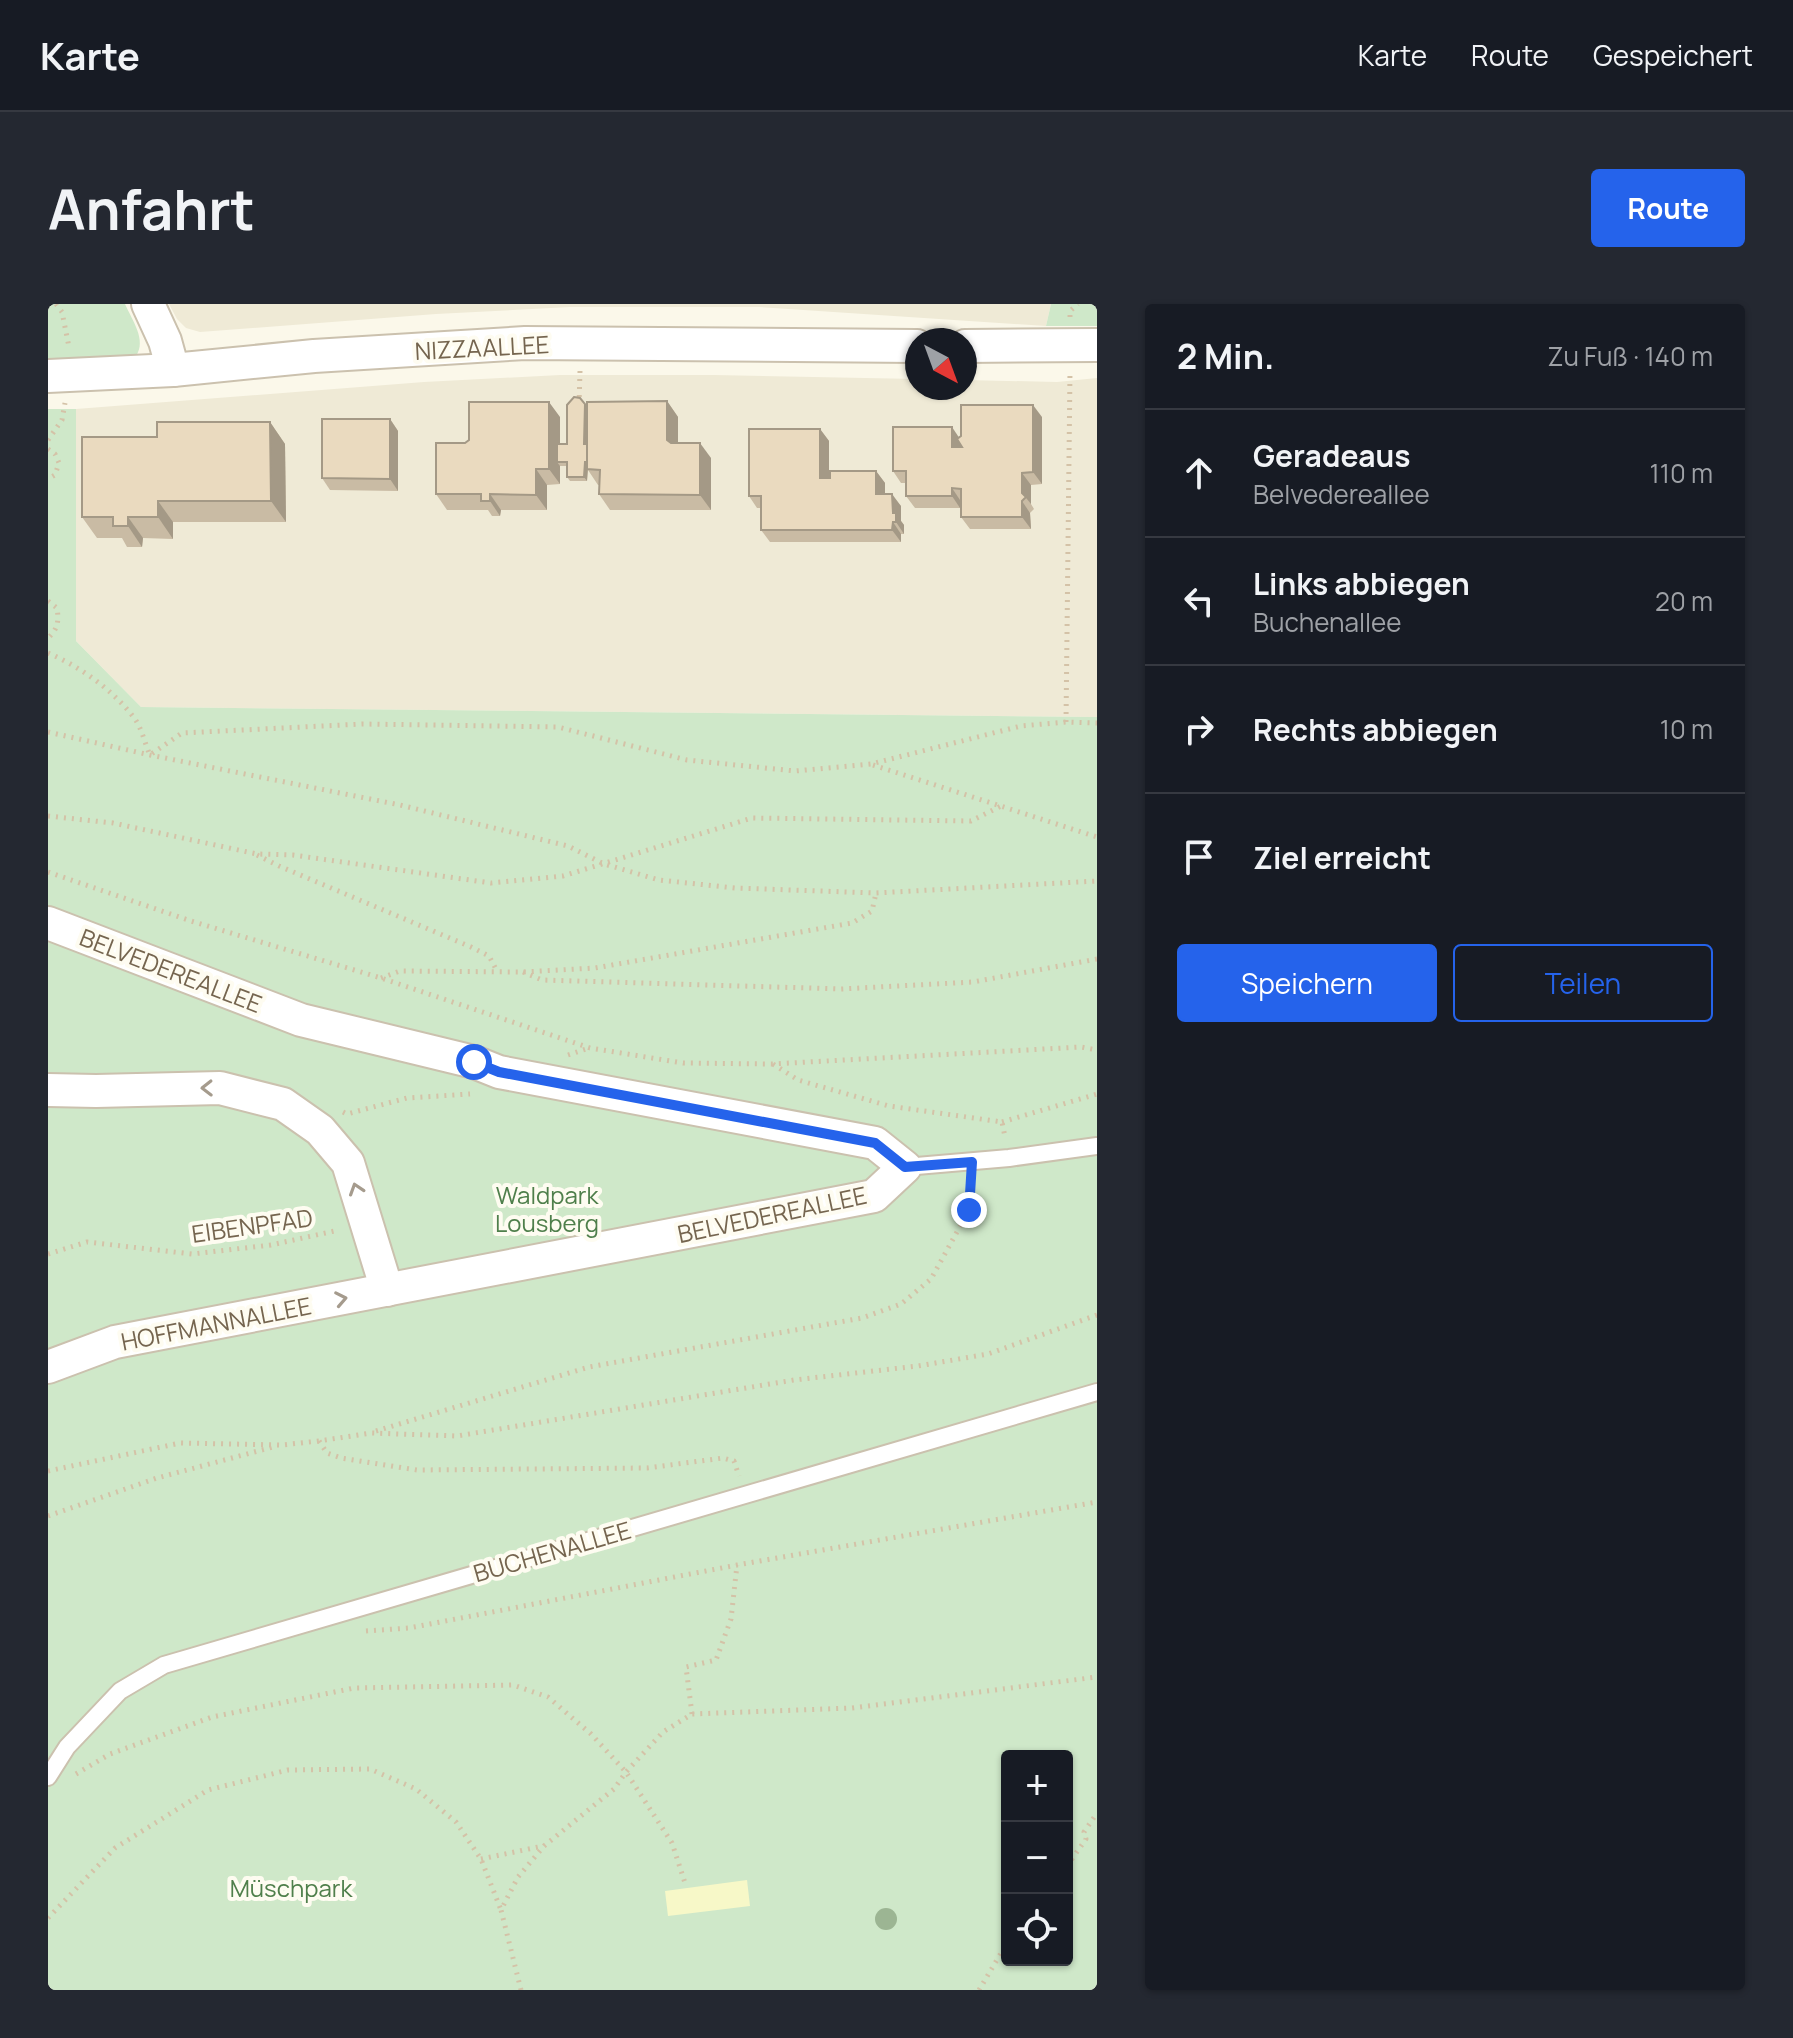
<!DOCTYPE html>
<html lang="de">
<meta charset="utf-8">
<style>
:root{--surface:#171b24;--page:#242831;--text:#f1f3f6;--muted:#9ea1a6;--line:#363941;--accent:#2563eb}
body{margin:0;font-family:Manrope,sans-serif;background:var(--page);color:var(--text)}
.controls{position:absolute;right:24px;bottom:24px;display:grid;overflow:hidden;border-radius:8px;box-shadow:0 2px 6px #0004}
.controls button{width:72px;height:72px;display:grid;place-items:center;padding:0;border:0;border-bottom:2px solid var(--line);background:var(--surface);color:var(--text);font:40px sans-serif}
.compass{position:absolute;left:857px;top:24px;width:72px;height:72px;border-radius:50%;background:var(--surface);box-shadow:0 2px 6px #0004;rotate:139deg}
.stop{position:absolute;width:24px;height:24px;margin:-18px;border:6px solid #2563eb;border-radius:50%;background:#fff}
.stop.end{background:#2563eb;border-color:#fff;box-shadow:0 2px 8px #0008}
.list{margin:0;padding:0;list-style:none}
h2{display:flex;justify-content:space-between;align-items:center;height:104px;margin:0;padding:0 32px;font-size:34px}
h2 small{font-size:26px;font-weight:400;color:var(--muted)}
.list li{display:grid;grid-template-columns:52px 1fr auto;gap:24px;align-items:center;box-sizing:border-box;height:128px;padding:0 32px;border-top:2px solid var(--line)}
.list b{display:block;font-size:30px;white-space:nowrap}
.list p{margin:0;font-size:26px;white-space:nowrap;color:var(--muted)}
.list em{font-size:26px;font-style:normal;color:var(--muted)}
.actions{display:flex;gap:16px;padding:24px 32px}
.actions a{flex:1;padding:18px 0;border:2px solid var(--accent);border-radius:8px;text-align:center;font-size:28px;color:var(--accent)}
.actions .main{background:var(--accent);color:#fff}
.icon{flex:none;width:44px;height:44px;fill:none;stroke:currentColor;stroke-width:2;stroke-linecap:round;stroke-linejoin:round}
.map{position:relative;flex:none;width:1049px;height:1686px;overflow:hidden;border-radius:8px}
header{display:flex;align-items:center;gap:48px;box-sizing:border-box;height:112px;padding:0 40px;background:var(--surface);border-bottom:2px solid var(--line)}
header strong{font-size:38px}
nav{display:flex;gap:44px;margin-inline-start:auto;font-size:28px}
.intro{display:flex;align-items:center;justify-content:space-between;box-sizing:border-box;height:192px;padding:0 48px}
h1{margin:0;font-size:56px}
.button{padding:20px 36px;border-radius:8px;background:var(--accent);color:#fff;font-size:28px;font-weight:700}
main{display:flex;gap:48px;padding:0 48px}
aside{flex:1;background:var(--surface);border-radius:8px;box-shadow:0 2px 6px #0004}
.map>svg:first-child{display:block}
</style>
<header>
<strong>Karte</strong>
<nav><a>Karte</a><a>Route</a><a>Gespeichert</a></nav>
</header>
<div class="intro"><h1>Anfahrt</h1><a class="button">Route</a></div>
<main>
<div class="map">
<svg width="1049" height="1686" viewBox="0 0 1049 1686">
<rect width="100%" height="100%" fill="#fbf8ea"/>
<g fill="#efead6">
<polygon points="121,0 1003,0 998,22 711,3 522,3 388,10 152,28 138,24 129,15"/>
<polygon points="512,71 666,71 869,75 869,84 917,84 917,76 1009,78 1049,74 1049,413 93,403 28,337 28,105 376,78"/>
</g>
<g fill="#cfe8c9" fill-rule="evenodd">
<path d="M0,0H77C84,16 99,36 88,52L0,55Z"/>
<polygon points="1003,0 1049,0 1049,22 998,22"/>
<path d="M0,105H28V337L93,403L1049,413V1686H0ZM959,1452H1019V1656H959Z"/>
</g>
<polygon fill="#f7f8c8" points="699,1576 702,1602 620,1612 617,1587"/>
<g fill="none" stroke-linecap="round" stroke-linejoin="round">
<g stroke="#cbc1ae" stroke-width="20">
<g id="lane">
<polyline points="857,863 961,854 1049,842"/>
<polyline points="0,1473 19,1443 72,1387 116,1361 1049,1088"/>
</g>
</g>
<g stroke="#cbc1ae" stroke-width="36">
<g id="street">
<polyline points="100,0 117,37 125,66"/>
<polyline points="917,42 1049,41"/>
<polyline points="0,72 125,66 266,52 477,39 869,42"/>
<polyline points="0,619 253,716 426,758 451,768 827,839 857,863 826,892 67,1038 0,1063"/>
<polyline points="0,786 48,787 172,784 235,800 272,826 300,859 339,986"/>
</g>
</g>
<g stroke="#d4c2a7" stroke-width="5" stroke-dasharray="2 6" stroke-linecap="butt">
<polyline points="8,0 14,8 21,43"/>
<polyline points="1022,13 1022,7 1030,0"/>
<polyline points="531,101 532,67"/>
<polyline points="0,136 14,116 17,99"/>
<polyline points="0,145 7,150 11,159 7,171 0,175"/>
<path d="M0,297L9,304C11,317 10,325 0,334"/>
<path d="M0,349C33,363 65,386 87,415C94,425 97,440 102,451L134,429L315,420L510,423L639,456L747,467L823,460L973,422L1018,418L1049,419"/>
<polyline points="1018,418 1022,67"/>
<polyline points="0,428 102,451 352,501 520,542 556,560 611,576 687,584 828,589 1049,577"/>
<polyline points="825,461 1049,533"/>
<polyline points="0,512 65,519 209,550 245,551 443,579 515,572 704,514 923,517 953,502"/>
<polyline points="209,551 231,562 423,643 441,652 449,667"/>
<polyline points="0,568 143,617 333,674 542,744 635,759 724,760 1033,743 1049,746"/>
<polyline points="475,668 494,676 793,685 925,678 1049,655"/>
<polyline points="333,674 352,667 475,668 547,664 804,619 824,607 828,589"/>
<polyline points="520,751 541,744"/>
<polyline points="725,760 750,776 841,802 954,818 957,833"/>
<polyline points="295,808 299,810 359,794 422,790"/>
<polyline points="954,818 1049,790"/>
<polyline points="0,950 39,938 144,950 223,941 291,926"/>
<polyline points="328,1127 541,1063 814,1014 853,1000 883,975 921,906 923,879"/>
<polyline points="271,1137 279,1149 293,1154 369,1166 599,1164 675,1154 686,1157 691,1172"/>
<polyline points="0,1167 132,1139 234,1141 271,1137 323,1129 409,1132 746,1076 870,1062 940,1050 1049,1011"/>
<polyline points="0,1212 109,1174 225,1143"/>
<polyline points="318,1327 361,1324 689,1261 1049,1198"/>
<polyline points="644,1410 638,1363 668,1356 683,1315 689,1261"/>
<polyline points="28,1470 62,1450 164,1413 306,1384 465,1381 500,1393 543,1430 578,1468 624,1539 638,1582"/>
<polyline points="433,1555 495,1542"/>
<polyline points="1019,1562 1038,1535 1036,1528 1049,1509"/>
<polyline points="0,1614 67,1544 160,1486 240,1466 322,1465 368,1485 408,1518 433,1555 453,1606"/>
<polyline points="473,1686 453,1606 470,1573 496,1542 566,1485 578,1468 615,1428 644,1410 804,1404 1049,1373"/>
<polyline points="931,1686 959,1639"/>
</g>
<use href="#lane" stroke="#fff" stroke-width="16"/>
<use href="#street" stroke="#fff" stroke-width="32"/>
</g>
<circle fill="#9cb593" cx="838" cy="1615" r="11"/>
<g fill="#c9bba4">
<polygon points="619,97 630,113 630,139 663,154 663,206 562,206 551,190 552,181 550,181 540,166 539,177 522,177 519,173 519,162 512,162 512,180 499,181 499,206 453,206 452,212 444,212 440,206 399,206 388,190 417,139 512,113 512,140 519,140 539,103"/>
<polygon points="994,113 994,180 983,181 983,200 986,205 982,209 983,225 922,225 913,213 913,197 912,196 912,204 867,204 858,192 858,179 853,179 845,167 911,134"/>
<polygon points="342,115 350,127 350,187 282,186 274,174"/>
<polygon points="222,118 237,140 238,218 125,218 125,235 95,234 94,243 79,243 74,234 49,234 34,213 109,133"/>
<polygon points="772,125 781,137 781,174 828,167 837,179 837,190 853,202 853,217 856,221 856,230 853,230 853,238 722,238 713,226 713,204 709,204 701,192"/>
</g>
<g fill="#a49986">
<polygon points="619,97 630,113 630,151 619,136"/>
<polygon points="501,98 512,113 512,158 509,158 512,162 512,180 501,165"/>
<polygon points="537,100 540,104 539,144 536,140"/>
<polygon points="985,101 994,113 994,180 985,168"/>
<polygon points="342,115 350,127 350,187 342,175"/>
<polygon points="222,118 237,140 238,218 223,197"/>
<polygon points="904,123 912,135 912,155 904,143"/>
<polygon points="772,125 781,137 781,186 772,174"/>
<polygon points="652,139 663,154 663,206 652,191"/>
<polygon points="537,158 540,162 539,177 536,173"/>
<polygon points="488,165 499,181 499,206 488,191"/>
<polygon points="828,167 837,179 837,202 828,190"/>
<polygon points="974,169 983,181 983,200 974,189"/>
<polygon points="904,184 912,196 912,204 904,192"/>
<polygon points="442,190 453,206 452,212 442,197"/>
<polygon points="844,190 853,202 853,217 856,221 856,230 848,218 845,209"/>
<polygon points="110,197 125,218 125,235 110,213"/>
<polygon points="974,197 982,209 983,225 974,213"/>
<polygon points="80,213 95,234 94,243 80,222"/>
<polygon points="845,218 853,230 853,238 844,226"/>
</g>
<g fill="#eadabf" stroke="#a49986" stroke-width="2">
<polygon points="526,93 532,94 537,100 536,140 539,140 539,158 537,158 536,173 519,173 519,158 509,158 509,140 519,140 519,101"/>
<polygon points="619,97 619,136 623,139 652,139 652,191 551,190 552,166 539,165 539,98"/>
<polygon points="421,98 501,98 501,165 488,165 488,191 442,190 442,197 433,197 433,190 388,190 388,139 417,139 421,136"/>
<polygon points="913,101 985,101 985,168 974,169 974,189 978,193 974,197 974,213 913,213 913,185 904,184 904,192 858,192 858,167 845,167 845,123 904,123 904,143 914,143 909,135 913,132"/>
<polygon points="274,115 342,115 342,175 274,174"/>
<polygon points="109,118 222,118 223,197 110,197 110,213 80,213 80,222 65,222 65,213 34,213 34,133 109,133"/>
<polygon points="701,125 772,125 772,174 782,174 782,167 828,167 828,190 844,190 845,209 848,209 848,218 845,218 844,226 713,226 713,192 701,192"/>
</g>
<defs><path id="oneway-chevron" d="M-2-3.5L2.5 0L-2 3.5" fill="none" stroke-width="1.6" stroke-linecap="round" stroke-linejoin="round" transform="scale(2)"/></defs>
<g stroke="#a59b8d">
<use href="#oneway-chevron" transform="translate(159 784) rotate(179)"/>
<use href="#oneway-chevron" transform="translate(308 885) rotate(-108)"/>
<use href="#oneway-chevron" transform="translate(293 995) rotate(-11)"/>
</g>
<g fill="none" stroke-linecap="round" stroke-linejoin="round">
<polyline stroke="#2563eb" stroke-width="10" points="426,758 451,768 827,839 857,863 924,858 921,906"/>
</g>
<g text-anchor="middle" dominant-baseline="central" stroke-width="8" stroke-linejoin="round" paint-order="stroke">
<g font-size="24" fill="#75654f" stroke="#fefcf1">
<text transform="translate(434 43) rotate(-3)">NIZZAALLEE</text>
<text transform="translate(123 666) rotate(21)">BELVEDEREALLEE</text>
<text transform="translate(724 910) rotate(-12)">BELVEDEREALLEE</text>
<text transform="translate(204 921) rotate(-8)">EIBENPFAD</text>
<text transform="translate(168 1019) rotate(-11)">HOFFMANNALLEE</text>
<text transform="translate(504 1247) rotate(-16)">BUCHENALLEE</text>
</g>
<g font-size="24" fill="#4f7f4b" stroke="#fefcf1">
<text x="499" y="890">Waldpark<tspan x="499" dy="28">Lousberg</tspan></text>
<text x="243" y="1583">Müschpark</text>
</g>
</g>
</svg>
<div class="controls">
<button>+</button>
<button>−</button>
<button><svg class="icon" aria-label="locate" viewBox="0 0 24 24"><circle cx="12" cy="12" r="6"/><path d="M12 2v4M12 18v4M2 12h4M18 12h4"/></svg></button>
</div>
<svg class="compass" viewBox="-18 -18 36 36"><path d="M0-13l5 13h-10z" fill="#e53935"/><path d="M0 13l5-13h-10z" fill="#9ea1a6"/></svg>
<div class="stop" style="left:426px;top:758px"></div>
<div class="stop end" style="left:921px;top:906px"></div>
</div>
<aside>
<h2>2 Min.<small>Zu Fuß · 140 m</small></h2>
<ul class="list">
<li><svg class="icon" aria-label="ahead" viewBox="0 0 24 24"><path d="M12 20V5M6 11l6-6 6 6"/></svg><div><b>Geradeaus</b><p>Belvedereallee</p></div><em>110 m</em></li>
<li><svg class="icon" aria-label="left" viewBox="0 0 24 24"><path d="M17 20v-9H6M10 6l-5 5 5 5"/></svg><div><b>Links abbiegen</b><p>Buchenallee</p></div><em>20 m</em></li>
<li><svg class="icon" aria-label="right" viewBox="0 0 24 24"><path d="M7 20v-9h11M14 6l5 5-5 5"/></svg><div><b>Rechts abbiegen</b></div><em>10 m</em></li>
<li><svg class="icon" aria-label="arrive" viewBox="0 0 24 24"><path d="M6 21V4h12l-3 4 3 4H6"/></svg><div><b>Ziel erreicht</b></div></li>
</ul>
<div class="actions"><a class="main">Speichern</a><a>Teilen</a></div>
</aside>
</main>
